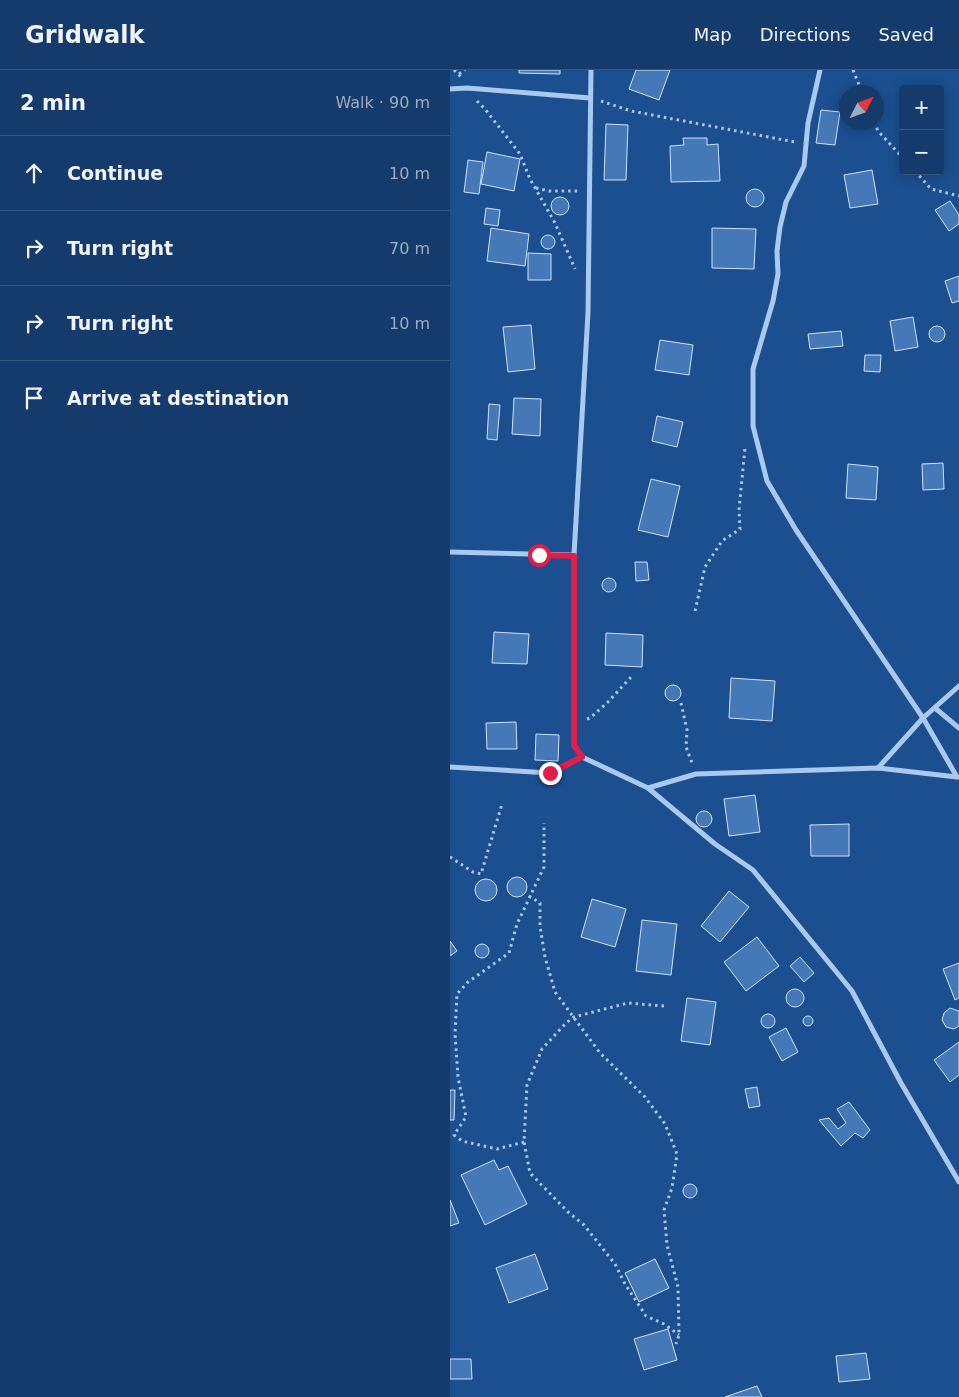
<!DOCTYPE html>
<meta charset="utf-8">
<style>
:root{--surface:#143b6b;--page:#1d4271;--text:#f1f3f6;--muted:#9dadc1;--line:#33557e}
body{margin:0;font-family:"DejaVu Sans",sans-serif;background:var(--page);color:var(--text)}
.controls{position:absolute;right:15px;top:15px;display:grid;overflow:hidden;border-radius:5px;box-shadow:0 2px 12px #0003}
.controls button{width:45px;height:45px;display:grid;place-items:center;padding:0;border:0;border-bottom:1px solid var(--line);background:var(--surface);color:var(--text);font:25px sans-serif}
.compass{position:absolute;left:389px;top:15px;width:45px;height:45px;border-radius:50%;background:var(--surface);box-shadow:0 2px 12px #0003;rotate:48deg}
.stop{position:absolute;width:15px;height:15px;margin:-11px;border:4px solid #e11d48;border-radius:50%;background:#fff}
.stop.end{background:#e11d48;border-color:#fff;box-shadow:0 1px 5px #0008}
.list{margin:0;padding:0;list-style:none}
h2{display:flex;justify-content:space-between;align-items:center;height:65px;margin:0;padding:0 20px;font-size:21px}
h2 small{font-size:16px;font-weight:400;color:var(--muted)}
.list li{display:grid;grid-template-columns:32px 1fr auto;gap:15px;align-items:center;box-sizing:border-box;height:75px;padding:0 20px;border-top:1px solid var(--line)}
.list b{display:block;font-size:19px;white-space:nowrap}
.list em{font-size:16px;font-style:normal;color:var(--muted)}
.icon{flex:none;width:28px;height:28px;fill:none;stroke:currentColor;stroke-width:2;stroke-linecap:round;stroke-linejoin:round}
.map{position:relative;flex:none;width:509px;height:1327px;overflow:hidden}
header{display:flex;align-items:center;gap:30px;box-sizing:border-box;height:70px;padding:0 25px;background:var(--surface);border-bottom:1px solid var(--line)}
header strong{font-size:24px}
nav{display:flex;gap:28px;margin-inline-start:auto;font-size:18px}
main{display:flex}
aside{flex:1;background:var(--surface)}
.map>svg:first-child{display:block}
</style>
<header>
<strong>Gridwalk</strong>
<nav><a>Map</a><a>Directions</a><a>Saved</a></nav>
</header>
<main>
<aside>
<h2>2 min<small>Walk · 90 m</small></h2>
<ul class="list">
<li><svg class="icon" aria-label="ahead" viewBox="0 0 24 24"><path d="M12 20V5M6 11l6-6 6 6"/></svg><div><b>Continue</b></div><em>10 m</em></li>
<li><svg class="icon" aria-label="right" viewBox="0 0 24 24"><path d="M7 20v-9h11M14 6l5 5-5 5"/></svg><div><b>Turn right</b></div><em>70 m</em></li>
<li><svg class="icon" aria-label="right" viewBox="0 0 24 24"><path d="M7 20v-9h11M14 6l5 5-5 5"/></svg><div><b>Turn right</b></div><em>10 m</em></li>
<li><svg class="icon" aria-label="arrive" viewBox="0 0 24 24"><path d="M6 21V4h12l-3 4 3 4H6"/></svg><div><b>Arrive at destination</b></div></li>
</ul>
</aside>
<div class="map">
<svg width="509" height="1327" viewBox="0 0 509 1327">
<rect width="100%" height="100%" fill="#1b4f8f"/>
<g fill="#4478b7" stroke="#cfe3fa">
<polygon points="69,0 110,0 110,4 69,3"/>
<polygon points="186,0 220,0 209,30 179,19"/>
<polygon points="371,40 390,42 385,75 366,73"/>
<polygon points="156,54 178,55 176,110 154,110"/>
<polygon points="233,68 257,68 257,75 268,74 270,111 221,112 220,76 234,75"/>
<polygon points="37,82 70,89 64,121 31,114"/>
<polygon points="18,90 33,92 29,124 14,122"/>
<polygon points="422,100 428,134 400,138 394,105"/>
<circle cx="305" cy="128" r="9"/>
<circle cx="110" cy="136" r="9"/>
<polygon points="500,131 509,145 509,154 499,161 485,140"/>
<polygon points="36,138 50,140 48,156 34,154"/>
<polygon points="41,158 79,164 75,196 37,191"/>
<polygon points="262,158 306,159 304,199 262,198"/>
<circle cx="98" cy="172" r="7"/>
<polygon points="78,183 101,184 101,210 78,210"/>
<polygon points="509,206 509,231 502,233 495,211"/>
<polygon points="463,247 468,277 445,281 440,251"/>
<polygon points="81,255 85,299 58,302 53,257"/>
<circle cx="487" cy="264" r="8"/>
<polygon points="391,261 393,276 360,279 358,264"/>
<polygon points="210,270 243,275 239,305 205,300"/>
<polygon points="415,285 431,285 430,302 414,301"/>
<polygon points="64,328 91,329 90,366 62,364"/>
<polygon points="39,334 50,335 47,370 37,369"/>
<polygon points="207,346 233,352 227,377 202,371"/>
<polygon points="493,393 494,419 473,420 472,394"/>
<polygon points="398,394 428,397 426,430 396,428"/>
<polygon points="201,409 230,416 218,467 188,460"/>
<polygon points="185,492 197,492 199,510 186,511"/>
<circle cx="159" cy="515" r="7"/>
<polygon points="44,562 79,564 77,594 42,593"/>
<polygon points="156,563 193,565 192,597 155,595"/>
<polygon points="281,608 325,611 322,651 279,648"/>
<circle cx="223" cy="623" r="8"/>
<polygon points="66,652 67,679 37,679 36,653"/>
<polygon points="86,664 109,665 108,691 85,690"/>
<polygon points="305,725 310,762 279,766 274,729"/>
<circle cx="254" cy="749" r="8"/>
<polygon points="399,754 399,786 361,786 360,755"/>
<circle cx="67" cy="817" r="10"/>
<circle cx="36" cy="820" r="11"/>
<polygon points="279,821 299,837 270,872 251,856"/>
<polygon points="142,829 176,839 165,877 131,867"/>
<polygon points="192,850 227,854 221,905 186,901"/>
<polygon points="307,867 329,896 296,921 274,892"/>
<polygon points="0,871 7,881 0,886"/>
<circle cx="32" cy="881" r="7"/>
<polygon points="350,887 364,903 354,912 340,896"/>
<polygon points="509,893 509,928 505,930 493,899"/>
<circle cx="345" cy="928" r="9"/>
<polygon points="237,928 266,932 260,975 231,971"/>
<polygon points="500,938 509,941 509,956 504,959 496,957 492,950 494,943"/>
<circle cx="318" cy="951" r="7"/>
<circle cx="358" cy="951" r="5"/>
<polygon points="336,958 348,982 332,991 319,967"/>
<polygon points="509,972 509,1005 500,1012 484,990"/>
<polygon points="307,1017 310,1036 299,1038 295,1019"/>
<polygon points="0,1020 5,1020 4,1050 0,1050"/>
<polygon points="399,1032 420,1060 413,1068 405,1063 391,1076 369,1050 379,1048 388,1059 396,1053 387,1039"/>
<polygon points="44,1090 49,1100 58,1096 77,1134 35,1155 11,1105"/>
<circle cx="240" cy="1121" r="7"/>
<polygon points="0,1130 9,1153 0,1156"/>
<polygon points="85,1184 98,1219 59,1233 46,1198"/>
<polygon points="205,1189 219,1218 189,1232 175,1203"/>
<polygon points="218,1259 227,1290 194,1300 184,1269"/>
<polygon points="416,1283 420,1309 389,1312 386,1286"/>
<polygon points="0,1289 21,1289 22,1309 0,1309"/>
<polygon points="307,1316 312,1327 275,1327"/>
</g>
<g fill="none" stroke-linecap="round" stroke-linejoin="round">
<g stroke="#a9c9ee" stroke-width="3" stroke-dasharray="2.5 4" stroke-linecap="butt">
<polyline points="4,0 11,7"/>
<polyline points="403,0 412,22"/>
<polyline points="9,4 15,0"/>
<polyline points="27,31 35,39 70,84 80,109 105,153 125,199"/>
<polyline points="151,31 181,41 345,72"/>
<polyline points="424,52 428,61 453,88"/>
<polyline points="465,101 481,119 509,126"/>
<polyline points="86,118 99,121 129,121"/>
<polyline points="245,541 255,497 272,471 290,459 289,440 295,378"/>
<polyline points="231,633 237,660 236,677 242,693"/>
<polyline points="137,649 140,648 158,632 182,606"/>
<polyline points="0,787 23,802 31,804 52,734"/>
<polyline points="79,826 90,833 90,856 95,887 105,922 150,983 195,1027 215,1054 227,1084 222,1118 214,1140 217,1175 228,1217 229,1265 226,1274"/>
<polyline points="214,936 178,933 124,947 116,953 92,979 77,1015 74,1072 80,1103 118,1142 134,1155 165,1194 175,1214 196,1246 214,1254 229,1265"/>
<polyline points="74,1072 47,1079 12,1071 4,1065 16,1047 8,1007 5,964 7,924 18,912 59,883 67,854 94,797 94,753"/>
</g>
<g stroke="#a9c9ee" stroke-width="5">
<polyline points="141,0 138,243 124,485 124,675 132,687 198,718 265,774 303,800 402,921 451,1013 509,1112"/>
<polyline points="370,0 358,53 354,96 336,132 330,157 327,181 328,204 323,231 303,299 303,356 317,411 346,460 473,648 507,707"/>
<polyline points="0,19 17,18 140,28"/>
<polyline points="0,482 124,485"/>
<polyline points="485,638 509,658"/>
<polyline points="0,697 100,703 132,687"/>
<polyline points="428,698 473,648 509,616"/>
<polyline points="198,718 246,704 428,698 507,707"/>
</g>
</g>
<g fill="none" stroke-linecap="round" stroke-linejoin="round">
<polyline stroke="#e11d48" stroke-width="6" points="89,485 124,486 124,675 132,687 100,703"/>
</g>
</svg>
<div class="controls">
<button>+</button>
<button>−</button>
</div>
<svg class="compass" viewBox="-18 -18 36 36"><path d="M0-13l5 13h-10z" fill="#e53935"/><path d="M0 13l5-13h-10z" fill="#9dadc1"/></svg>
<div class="stop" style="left:89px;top:485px"></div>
<div class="stop end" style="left:100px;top:703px"></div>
</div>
</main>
